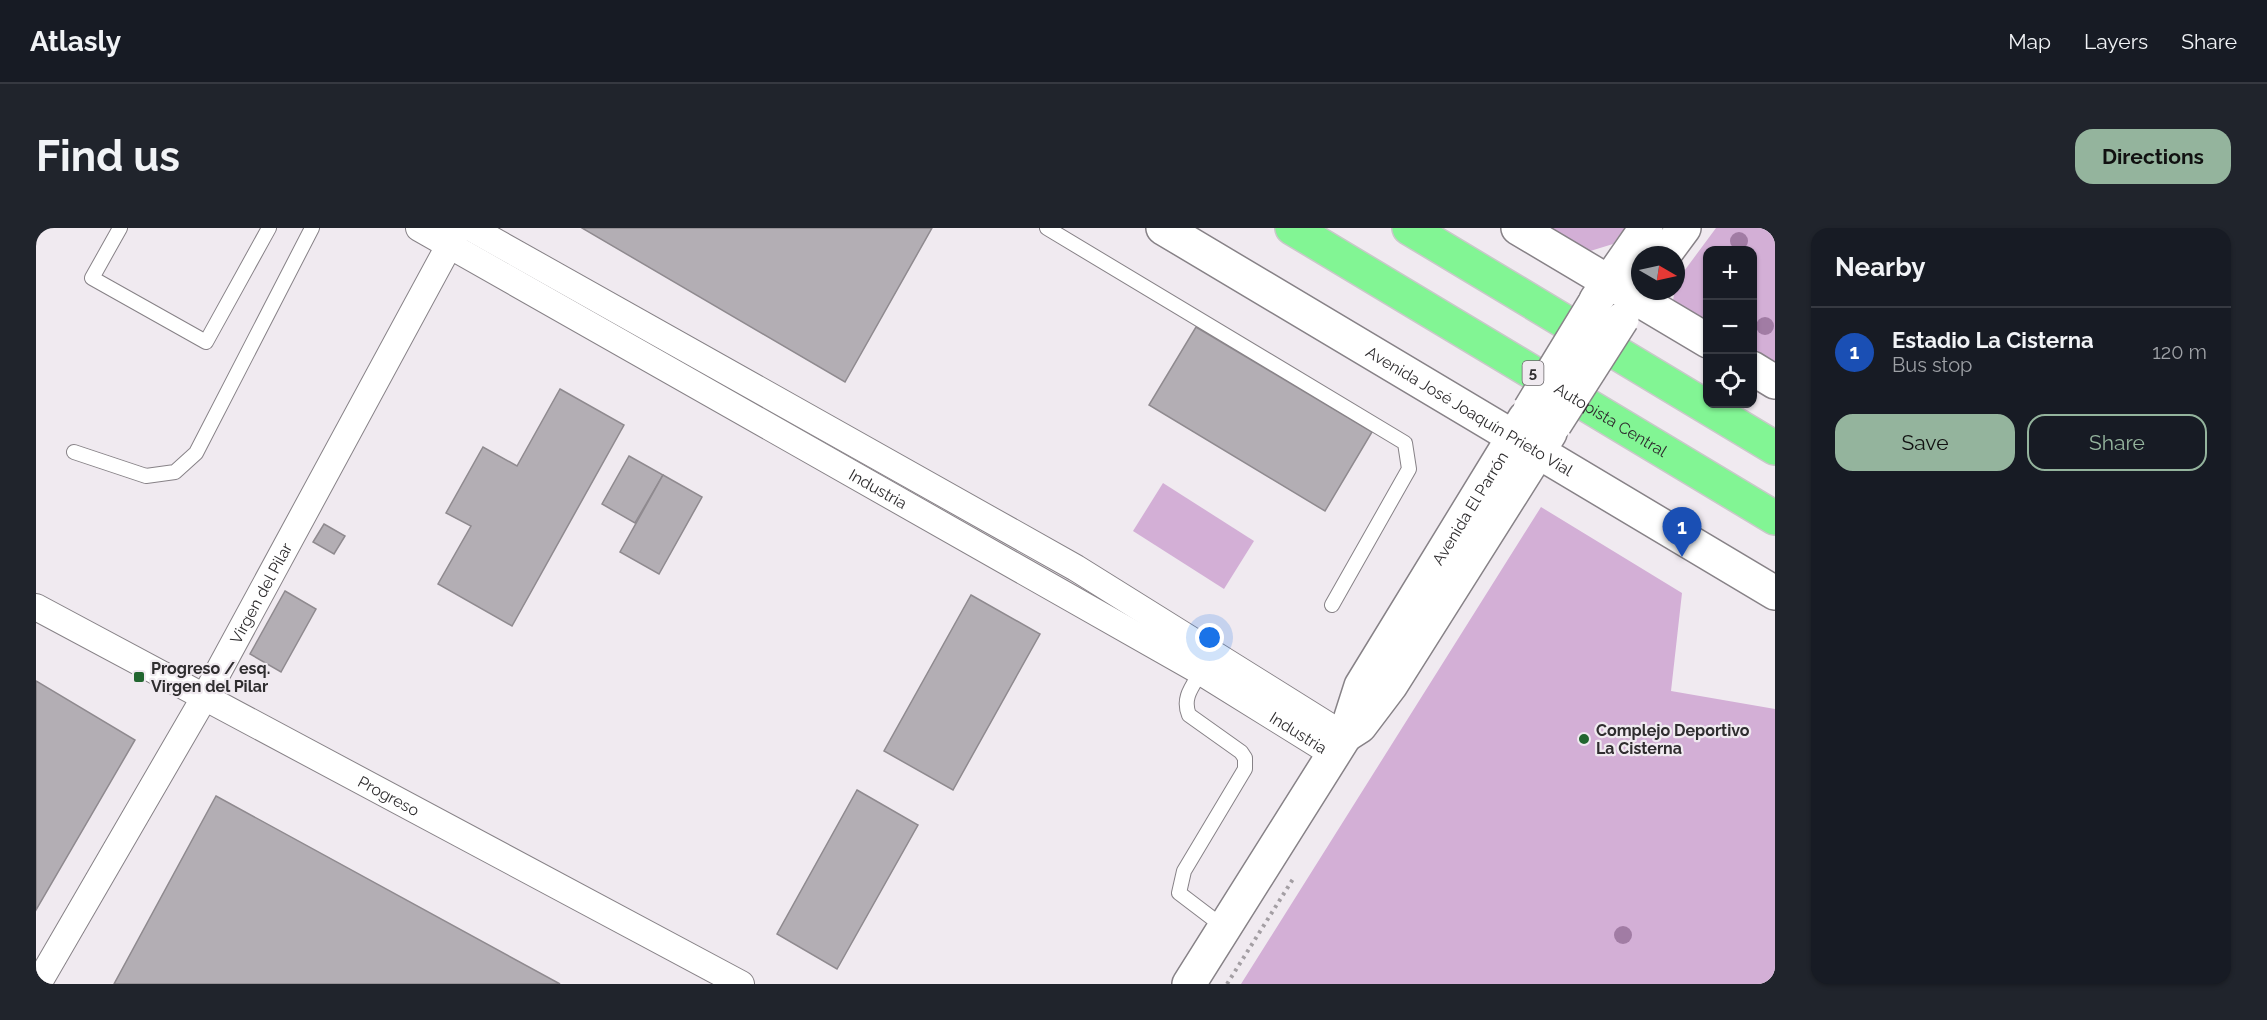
<!DOCTYPE html>
<meta charset="utf-8">
<style>
:root{--surface:#171b24;--page:#20242c;--text:#f1f3f6;--muted:#9ea1a6;--line:#363941;--accent:#94b49d}
body{margin:0;font-family:Raleway,sans-serif;background:var(--page);color:var(--text)}
.controls{position:absolute;right:18px;top:18px;display:grid;overflow:hidden;border-radius:12px;box-shadow:0 2px 4px #0004}
.controls button{width:54px;height:54px;display:grid;place-items:center;padding:0;border:0;border-bottom:2px solid var(--line);background:var(--surface);color:var(--text);font:30px sans-serif}
.compass{position:absolute;left:1595px;top:18px;width:54px;height:54px;border-radius:50%;background:var(--surface);box-shadow:0 2px 4px #0004;rotate:99deg}
.you{position:absolute;left:1174px;top:410px;width:21px;height:21px;margin:-15px;border:4px solid #fff;border-radius:50%;background:#1a73e8;box-shadow:0 0 0 9px #1a73e833}
.badge{display:grid;place-items:center;width:39px;height:39px;border-radius:50%;background:var(--accent);color:#fff;font-size:20px;font-weight:700}
.pin{position:absolute;translate:-50% -50px;filter:drop-shadow(0 2px 3px #0008)}
.pin::after{content:'';position:absolute;top:32px;width:21px;height:18px;background:inherit;clip-path:polygon(0 0,100% 0,50% 100%)}
.list{margin:0;padding:0;list-style:none}
h2{display:flex;justify-content:space-between;align-items:center;height:78px;margin:0;padding:0 24px;font-size:26px}
h2 small{font-size:20px;font-weight:400;color:var(--muted)}
.list li{display:grid;grid-template-columns:39px 1fr auto;gap:18px;align-items:center;box-sizing:border-box;height:90px;padding:0 24px;border-top:2px solid var(--line)}
.list b{display:block;font-size:22px;white-space:nowrap}
.list p{margin:0;font-size:20px;white-space:nowrap;color:var(--muted)}
.list em{font-size:20px;font-style:normal;color:var(--muted)}
.actions{display:flex;gap:12px;padding:18px 24px}
.actions a{flex:1;padding:14px 0;border:2px solid var(--accent);border-radius:18px;text-align:center;font-size:21px;color:var(--accent)}
.actions .main{background:var(--accent);color:#111}
.icon{flex:none;width:33px;height:33px;fill:none;stroke:currentColor;stroke-width:2;stroke-linecap:round;stroke-linejoin:round}
.map{position:relative;flex:none;width:1739px;height:756px;overflow:hidden;border-radius:18px}
header{display:flex;align-items:center;gap:36px;box-sizing:border-box;height:84px;padding:0 30px;background:var(--surface);border-bottom:2px solid var(--line)}
header strong{font-size:28px}
nav{display:flex;gap:33px;margin-inline-start:auto;font-size:21px}
.intro{display:flex;align-items:center;justify-content:space-between;box-sizing:border-box;height:144px;padding:0 36px}
h1{margin:0;font-size:42px}
.button{padding:15px 27px;border-radius:18px;background:var(--accent);color:#111;font-size:21px;font-weight:700}
main{display:flex;gap:36px;padding:0 36px}
aside{flex:1;background:var(--surface);border-radius:18px;box-shadow:0 2px 4px #0004}
.map>svg:first-child{display:block}
</style>
<header>
<strong>Atlasly</strong>
<nav><a>Map</a><a>Layers</a><a>Share</a></nav>
</header>
<div class="intro"><h1>Find us</h1><a class="button">Directions</a></div>
<main>
<div class="map">
<svg width="1739" height="756" viewBox="0 0 1739 756">
<rect width="100%" height="100%" fill="#f0eaf0"/>
<g fill="#d3afd6">
<polygon points="1513,0 1589,0 1577,16 1551,24"/>
<polygon points="1680,0 1739,0 1739,140 1717,127 1716,22 1672,22 1671,100 1636,79 1640,54"/>
<polygon points="1127,255 1218,313 1188,361 1097,303"/>
<polygon points="1505,279 1646,365 1635,463 1739,481 1739,756 1205,756"/>
</g>
<g fill="#b3aeb4" stroke="#8f8a8f" stroke-width="1.5">
<polygon points="546,0 896,0 809,154"/>
<polygon points="1160,99 1336,204 1289,283 1113,177"/>
<polygon points="524,161 588,197 476,398 402,356 435,298 410,285 447,219 481,238"/>
<polygon points="593,228 627,247 599,295 566,276"/>
<polygon points="627,247 666,269 623,346 584,324"/>
<polygon points="288,296 309,308 298,326 277,314"/>
<polygon points="249,363 280,381 245,444 214,426"/>
<polygon points="935,367 1004,406 917,562 848,523"/>
<polygon points="0,453 99,512 0,682"/>
<polygon points="821,562 882,597 801,741 741,706"/>
<polygon points="180,568 524,756 78,756"/>
</g>
<g fill="none" stroke-linecap="round" stroke-linejoin="round">
<g stroke="#878287" stroke-width="16">
<g id="service">
<polyline points="84,0 56,50 170,114 233,0"/>
<polyline points="1011,0 1369,215 1373,241 1296,377"/>
<polyline points="38,224 110,248 139,244 160,225 276,0"/>
<path d="M1165,444C1156,459 1146,470 1153,487L1205,524L1209,530V541L1148,643L1143,665L1189,700"/>
</g>
</g>
<g stroke="#878287" stroke-width="28">
<g id="minor">
<path id="s1" d="M383,0L1165,444L1297,526"/>
<polyline points="435,0 1040,340 1309,508"/>
<path id="s2" d="M0,379L705,756"/>
<path id="s3" d="M2,756L168,470L421,3"/>
</g>
</g>
<g stroke="#878287" stroke-width="36">
<g id="secondary">
<path id="s4" d="M1127,0L1739,365"/>
<polyline points="1482,0 1672,113"/>
<polyline points="1628,27 1648,0"/>
<polyline points="1560,72 1610,0"/>
<polyline points="1716,140 1739,154"/>
<polyline points="1310,507 1324,498 1355,457 1514,205"/>
<path id="s5" d="M1153,756L1309,508L1325,458L1489,190"/>
</g>
</g>
<g stroke="#c9c8c9" stroke-width="36">
<g id="motorway">
<path id="s6" d="M1256,0L1739,290"/>
<polyline points="1373,0 1739,220"/>
</g>
</g>
<polyline stroke="#a39ea3" stroke-width="4" stroke-dasharray="3 4.5" stroke-linecap="butt" points="1191,756 1257,651"/>
<use href="#service" stroke="#fff" stroke-width="14"/>
<use href="#minor" stroke="#fff" stroke-width="26"/>
<use href="#secondary" stroke="#fff" stroke-width="33"/>
<use href="#motorway" stroke="#82f594" stroke-width="33"/>
<g stroke="#878287" stroke-width="36" stroke-linecap="butt">
<g id="secondary-bridge">
<polyline points="1494,181 1558,76"/>
<polyline points="1519,196 1586,91"/>
</g>
</g>
<use href="#secondary-bridge" stroke="#fff" stroke-width="33"/>
</g>
<g fill="#a17ca4">
<circle cx="1703" cy="13" r="9"/>
<circle cx="1729" cy="98" r="9"/>
<circle cx="1587" cy="707" r="9"/>
</g>
<g fill="#226630" stroke="#f0eaf0" stroke-width="2">
<rect x="97" y="443" width="12" height="12" rx="3"/>
<circle cx="1548" cy="511" r="6"/>
</g>
<g text-anchor="middle" dominant-baseline="central" stroke-width="4.5" stroke-linejoin="round" paint-order="stroke">
<rect fill="#f0eaf0" stroke="#696669" stroke-width="1.5" x="1486.5" y="133" width="21" height="24" rx="4.5"/>
<g font-size="15" font-weight="bold" fill="#2f2d2f">
<text x="1497" y="145">5</text>
</g>
<g font-size="16" fill="#2f2d2f" stroke="#f0eaf0">
<text stroke="none"><textPath href="#s4" startOffset="357">Avenida José Joaquín Prieto Vial</textPath></text>
<text stroke="none"><textPath href="#s6" startOffset="372">Autopista Central</textPath></text>
<text stroke="none"><textPath href="#s1" startOffset="528">Industria</textPath></text>
<text stroke="none"><textPath href="#s5" startOffset="554">Avenida El Parrón</textPath></text>
<text stroke="none"><textPath href="#s3" startOffset="450">Virgen del Pilar</textPath></text>
<text stroke="none"><textPath href="#s1" startOffset="1014">Industria</textPath></text>
<text stroke="none"><textPath href="#s2" startOffset="400">Progreso</textPath></text>
</g>
<g font-size="16" font-weight="bold" fill="#2f2d2f" stroke="#f0eaf0" text-anchor="start">
<text x="115" y="440">Progreso / esq.<tspan x="115" dy="18">Virgen del Pilar</tspan></text>
<text x="1560" y="502">Complejo Deportivo<tspan x="1560" dy="18">La Cisterna</tspan></text>
</g>
</g>
</svg>
<div class="controls">
<button>+</button>
<button>−</button>
<button><svg class="icon" aria-label="locate" viewBox="0 0 24 24"><circle cx="12" cy="12" r="6"/><path d="M12 2v4M12 18v4M2 12h4M18 12h4"/></svg></button>
</div>
<svg class="compass" viewBox="-18 -18 36 36"><path d="M0-13l5 13h-10z" fill="#e53935"/><path d="M0 13l5-13h-10z" fill="#9ea1a6"/></svg>
<div class="you"></div>
<div class="pin badge" style="left:1646px;top:329px;background:#1a4fb4">1</div>
</div>
<aside>
<h2>Nearby<small></small></h2>
<ul class="list">
<li><span class="badge" style="background:#1a4fb4">1</span><div><b>Estadio La Cisterna</b><p>Bus stop</p></div><em>120 m</em></li>
</ul>
<div class="actions"><a class="main">Save</a><a>Share</a></div>
</aside>
</main>
